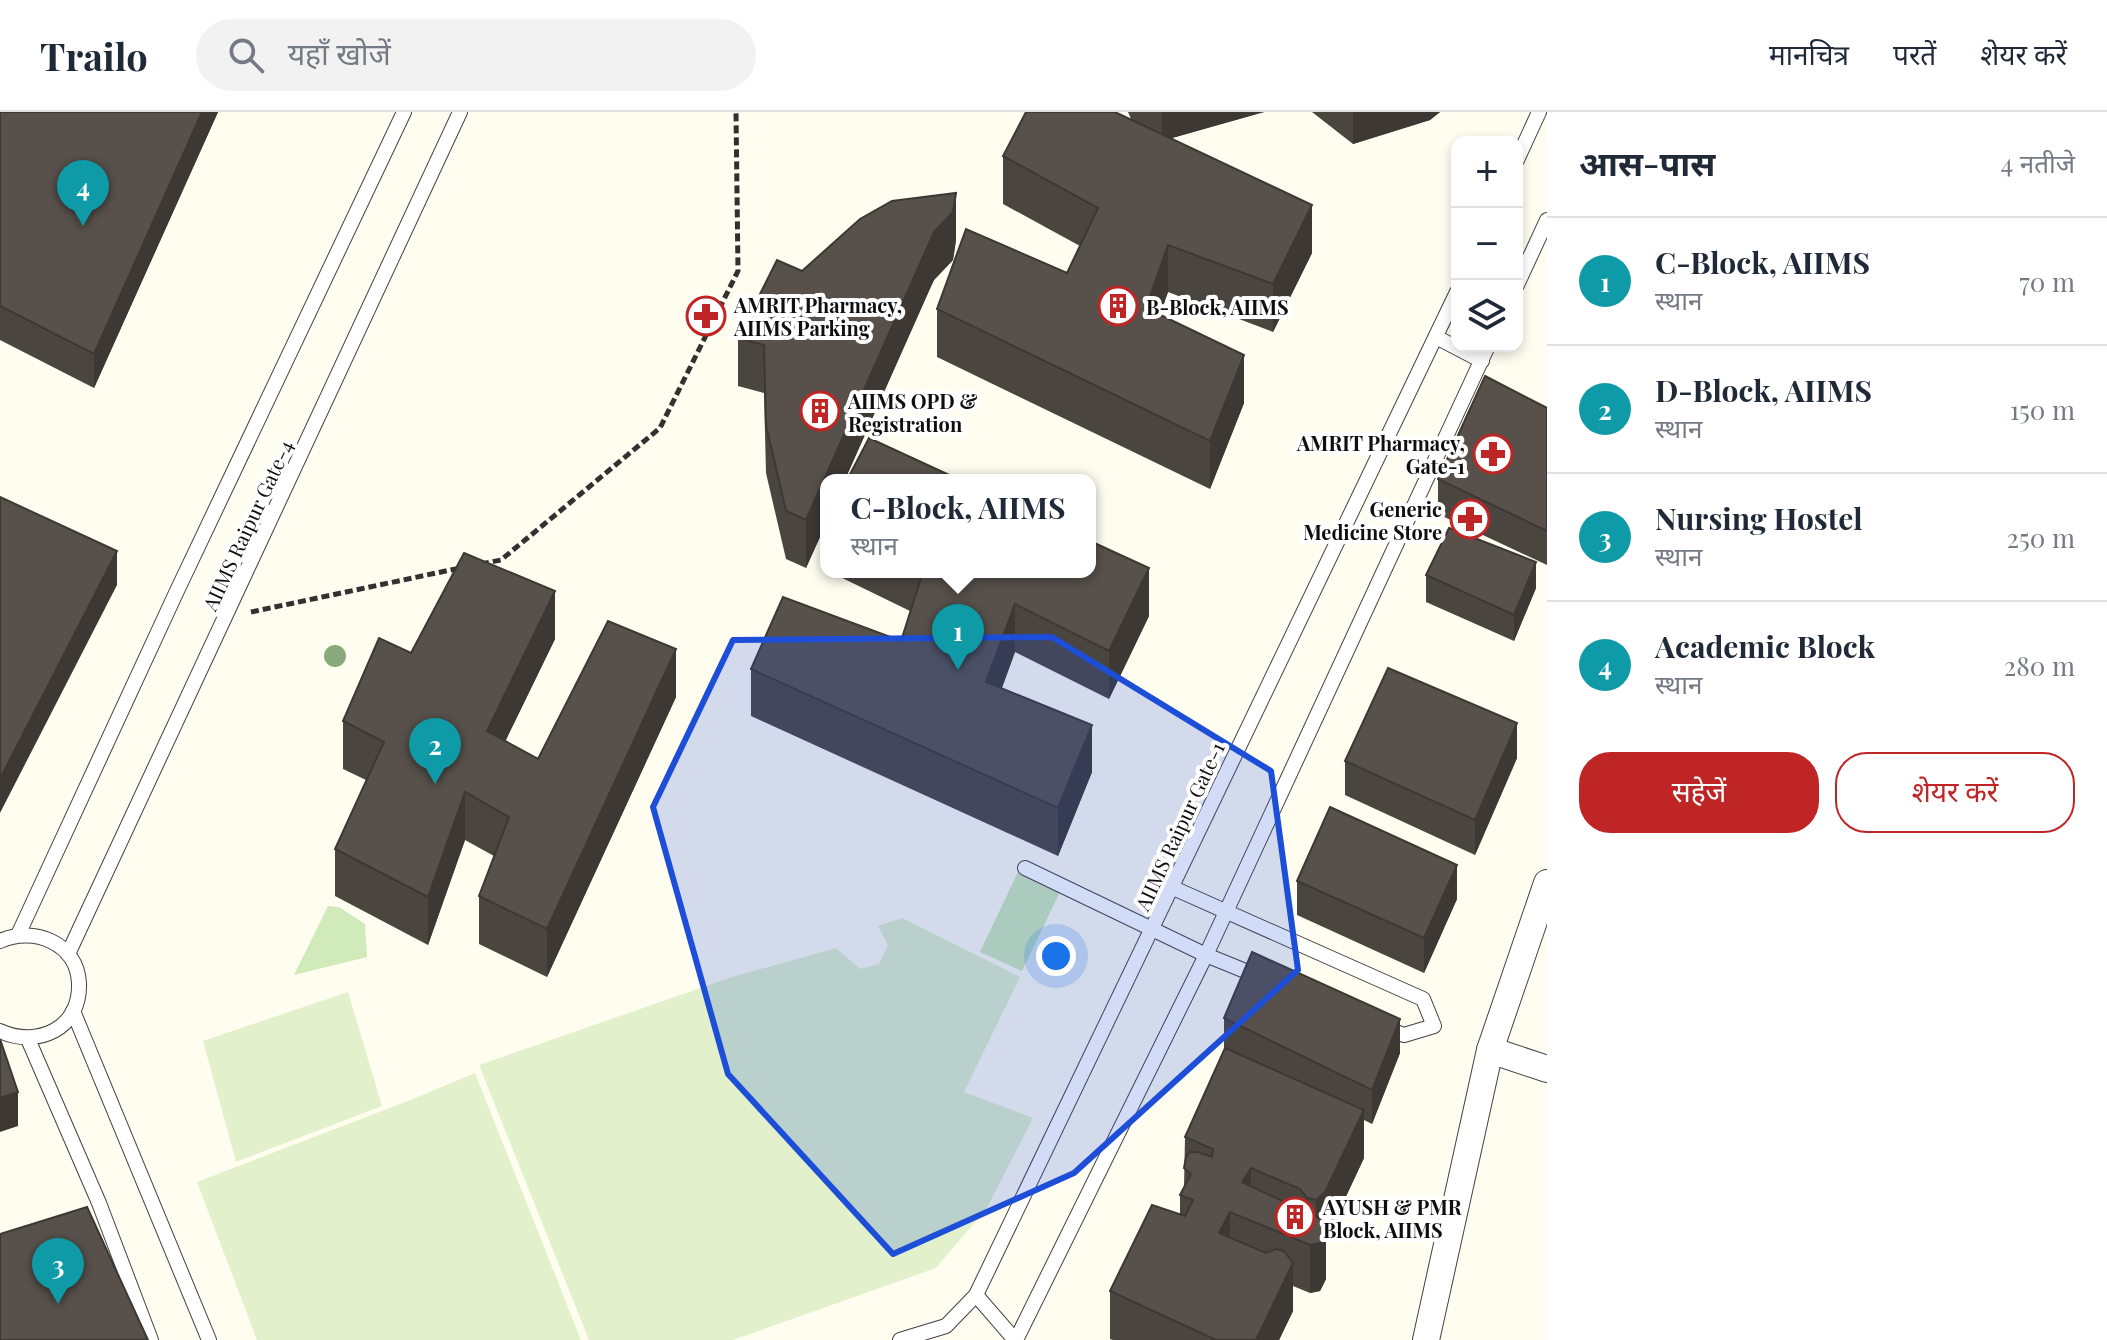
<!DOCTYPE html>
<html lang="hi">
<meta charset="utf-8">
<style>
:root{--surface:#fff;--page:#f2f2f3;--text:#1f2937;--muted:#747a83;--line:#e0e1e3;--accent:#c02525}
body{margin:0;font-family:"Playfair Display","Noto Sans Devanagari",serif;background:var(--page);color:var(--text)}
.controls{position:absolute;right:24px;top:24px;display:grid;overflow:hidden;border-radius:16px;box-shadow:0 4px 12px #0003}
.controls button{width:72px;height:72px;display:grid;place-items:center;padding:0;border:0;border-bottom:2px solid var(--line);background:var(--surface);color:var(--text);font:40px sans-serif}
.you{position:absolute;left:1056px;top:844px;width:28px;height:28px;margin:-20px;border:6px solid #fff;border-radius:50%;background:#1a73e8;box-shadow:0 0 0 12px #1a73e833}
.badge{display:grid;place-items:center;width:52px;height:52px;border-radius:50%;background:var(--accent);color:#fff;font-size:26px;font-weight:700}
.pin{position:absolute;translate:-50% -66px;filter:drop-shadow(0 2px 4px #0008)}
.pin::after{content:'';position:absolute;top:42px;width:28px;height:24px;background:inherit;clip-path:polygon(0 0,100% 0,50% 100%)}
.popup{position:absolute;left:820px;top:362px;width:276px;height:104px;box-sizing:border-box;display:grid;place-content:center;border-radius:16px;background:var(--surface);filter:drop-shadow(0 2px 6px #0005);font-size:26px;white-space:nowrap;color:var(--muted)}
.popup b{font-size:30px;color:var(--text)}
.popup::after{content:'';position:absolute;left:50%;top:100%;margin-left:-16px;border:16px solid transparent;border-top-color:var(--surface)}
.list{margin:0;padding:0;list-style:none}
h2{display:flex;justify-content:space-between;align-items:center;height:104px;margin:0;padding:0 32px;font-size:34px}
h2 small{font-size:26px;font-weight:400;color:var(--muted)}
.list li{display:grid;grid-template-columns:52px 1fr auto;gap:24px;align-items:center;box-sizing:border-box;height:128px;padding:0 32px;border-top:2px solid var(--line)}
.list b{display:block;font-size:30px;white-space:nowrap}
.list p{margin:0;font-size:26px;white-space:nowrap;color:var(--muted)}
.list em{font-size:26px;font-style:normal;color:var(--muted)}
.actions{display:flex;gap:16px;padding:24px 32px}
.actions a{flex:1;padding:18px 0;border:2px solid var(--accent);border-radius:32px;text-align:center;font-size:28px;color:var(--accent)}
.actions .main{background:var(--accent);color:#fff}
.icon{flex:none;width:44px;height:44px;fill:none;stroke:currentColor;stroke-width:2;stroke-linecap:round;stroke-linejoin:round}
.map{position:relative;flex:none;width:1547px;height:1228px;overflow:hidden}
header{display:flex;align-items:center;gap:48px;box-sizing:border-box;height:112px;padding:0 40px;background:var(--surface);border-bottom:2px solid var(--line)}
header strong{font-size:38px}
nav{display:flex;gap:44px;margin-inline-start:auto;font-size:28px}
.search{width:560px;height:72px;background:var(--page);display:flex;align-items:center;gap:20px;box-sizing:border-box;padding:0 28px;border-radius:44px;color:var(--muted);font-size:30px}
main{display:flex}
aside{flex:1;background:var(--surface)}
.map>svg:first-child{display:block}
</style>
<header>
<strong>Trailo</strong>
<div class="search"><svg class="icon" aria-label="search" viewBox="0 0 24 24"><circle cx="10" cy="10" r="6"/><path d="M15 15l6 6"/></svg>यहाँ खोजें</div>
<nav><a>मानचित्र</a><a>परतें</a><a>शेयर करें</a></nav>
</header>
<main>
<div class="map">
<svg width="1547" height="1228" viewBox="0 0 1547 1228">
<rect width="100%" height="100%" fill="#fffdf0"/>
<g fill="#d0eab9">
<polygon points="1018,760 1060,780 1022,859 980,840"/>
<polygon points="328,794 339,795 365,812 367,845 294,863"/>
</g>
<g fill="#e2f1cb">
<polygon points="902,806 1020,865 964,980 1033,1006 987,1096 936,1156 733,1228 589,1228 479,953 732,865 836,836 860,857 879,852 888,833 878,814"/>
<polygon points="348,880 382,994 236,1050 203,929"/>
<polygon points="475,961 581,1228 257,1228 197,1070 413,987"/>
</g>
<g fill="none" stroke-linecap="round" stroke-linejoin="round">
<g stroke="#424242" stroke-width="16">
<g id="service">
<polyline points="1517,48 1539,0"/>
<polyline points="1517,173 1547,108"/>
<polyline points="1436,225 1482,249"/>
<polyline points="1025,756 1206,843 1260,865"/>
<polyline points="1171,775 1423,887 1434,914 1404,923 1383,915"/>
<polyline points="18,823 176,481 404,0"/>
<path d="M0,829C34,814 77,831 79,871C81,917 37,936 0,919"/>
<polyline points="68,842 460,0"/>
<polyline points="73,899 209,1228"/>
<polyline points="28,927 99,1091 151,1228"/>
<polyline points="976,1183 1015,1228"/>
<polyline points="900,1228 946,1214 976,1183 1457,180"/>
<polyline points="1016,1228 1206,843 1488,234"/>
</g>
</g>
<g stroke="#424242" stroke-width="28">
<g id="minor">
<polyline points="1490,938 1547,957"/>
<polyline points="1426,1228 1490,938 1547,771"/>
</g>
</g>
<g stroke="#313131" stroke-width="5" stroke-dasharray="8 4" stroke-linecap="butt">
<polyline points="481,452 501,448 660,316 738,159 736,0"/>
<polyline points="251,500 460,456"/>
</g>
<use href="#service" stroke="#fff" stroke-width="14"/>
<use href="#minor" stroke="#fff" stroke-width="26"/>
</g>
<circle fill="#8aaa7c" cx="335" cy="544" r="11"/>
<g fill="#4b4540">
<polygon points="0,0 218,0 94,276 0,228"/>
<polygon points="1128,0 1264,0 1171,26 1312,141 1273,220 1168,180 1160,203 1244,291 1210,377 937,245 937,197 1067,161 1080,134 1003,92 1003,44 1131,7"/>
<polygon points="1312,0 1440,0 1430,8 1353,32"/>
<polygon points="956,128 953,148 934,168 826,368 826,458 826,412 806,456 786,447 766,361 764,281 738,274 738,226 802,159"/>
<polygon points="1547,296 1547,453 1438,402 1438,367"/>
<polygon points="830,460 1090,460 1149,504 1109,587 1015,540 1002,576 1092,660 1058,744 751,604 751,557 901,529 910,499"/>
<polygon points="1426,463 1536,476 1514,529 1426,490"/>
<polygon points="555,527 505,629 538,647 676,585 547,865 479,832 479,784 494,744 465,728 428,833 335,784 335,737 366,668 343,657 343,609"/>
<polygon points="1517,646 1475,743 1345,683 1345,649"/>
<polygon points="1297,769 1457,787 1424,861 1297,803"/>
<polygon points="1224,906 1400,941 1372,1012 1364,1008 1364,1046 1326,1127 1326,1167 1320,1179 1310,1181 1293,1174 1293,1199 1279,1228 1113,1228 1110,1227 1110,1179 1180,1102 1180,1083 1184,1075 1185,1025 1224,939"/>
</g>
<g fill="#3d3834">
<polygon points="202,0 218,0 94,276 94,242"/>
<polygon points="1162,0 1264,0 1162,29"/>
<polygon points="1353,0 1440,0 1430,8 1353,32"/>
<polygon points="956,81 956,128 953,148 934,168 845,368 826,368 826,411 806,456 806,408 934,120"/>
<polygon points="1312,93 1312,141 1273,220 1273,172"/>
<polygon points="1168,133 1168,180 1146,243 1146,196"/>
<polygon points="1244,243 1244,291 1210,377 1210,329"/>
<polygon points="117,439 117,473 0,701 0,667"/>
<polygon points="1536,450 1536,476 1514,529 1514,503"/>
<polygon points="1149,456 1149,504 1109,587 1109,539"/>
<polygon points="555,479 555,527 487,667 487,619"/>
<polygon points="1015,492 1015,540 986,618 986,570"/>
<polygon points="676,537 676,585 547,865 547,817"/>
<polygon points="1517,611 1517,646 1475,743 1475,708"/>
<polygon points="1092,613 1092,660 1058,744 1058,696"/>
<polygon points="465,680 465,728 428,833 428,785"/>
<polygon points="1457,753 1457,787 1424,861 1424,826"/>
<polygon points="1400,907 1400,941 1372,1012 1372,978"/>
<polygon points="18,980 18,1014 0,1020 0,986"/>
<polygon points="1364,998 1364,1046 1326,1127 1326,1167 1320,1179 1310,1181 1310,1133 1316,1132 1316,1088"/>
<polygon points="1251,1056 1251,1104 1242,1070"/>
<polygon points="1230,1100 1230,1148 1219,1121"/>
<polygon points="1293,1151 1293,1199 1279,1228 1256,1228"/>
</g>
<g fill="#57504b" stroke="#3d3834" stroke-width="2">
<polygon points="0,0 202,0 94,242 0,194"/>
<polygon points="1026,0 1115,0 1312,93 1273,172 1168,133 1146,196 1244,243 1210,329 937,197 966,117 1067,161 1098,96 1003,44"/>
<polygon points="956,81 953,100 934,120 806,408 786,399 766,313 764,233 738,226 777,148 802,159 860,107 892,89"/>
<polygon points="1485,264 1547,296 1547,419 1438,367"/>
<polygon points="869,326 960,368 847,368"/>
<polygon points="0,385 117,439 0,667"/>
<polygon points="1449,416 1536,450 1514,503 1426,463"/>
<polygon points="1090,429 1149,456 1109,539 1015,492 986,570 1092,613 1058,696 751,557 783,485 901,529 923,460 1090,460"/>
<polygon points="464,441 555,479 487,619 538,647 608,509 676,537 547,817 479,784 509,705 465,680 428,785 335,737 384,630 343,609 379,526 411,541"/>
<polygon points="1388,556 1517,611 1475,708 1345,649"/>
<polygon points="1330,695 1457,753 1424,826 1297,769"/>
<polygon points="1252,840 1400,907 1372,978 1224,906"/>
<polygon points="0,927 18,980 0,986"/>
<polygon points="1225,936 1364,998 1325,1080 1316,1088 1307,1086 1300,1077 1251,1056 1242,1070 1323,1108 1322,1114 1326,1120 1320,1131 1310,1133 1230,1100 1219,1121 1266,1141 1276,1137 1284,1139 1293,1151 1256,1228 1216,1228 1110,1179 1152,1093 1185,1104 1193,1088 1180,1083 1191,1062 1184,1056 1186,1045 1190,1040 1198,1040 1212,1045 1213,1037 1185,1025"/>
<polygon points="87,1095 148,1228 0,1228 0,1122"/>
</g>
<path fill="#1d4ed8" fill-opacity="0.2" stroke="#1d4ed8" stroke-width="6" stroke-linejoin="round" d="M1052,525L1271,659L1298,858L1074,1061L893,1142L728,962L653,695L733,528Z"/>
<defs>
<g id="building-ring" transform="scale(2)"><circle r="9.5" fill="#fff" stroke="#c02525" stroke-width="1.5"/><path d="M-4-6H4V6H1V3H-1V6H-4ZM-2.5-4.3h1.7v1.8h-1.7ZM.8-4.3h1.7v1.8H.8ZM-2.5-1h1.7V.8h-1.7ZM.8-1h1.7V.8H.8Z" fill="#c02525"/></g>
<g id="pharmacy-ring" transform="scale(2)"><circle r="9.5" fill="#fff" stroke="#c02525" stroke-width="1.5"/><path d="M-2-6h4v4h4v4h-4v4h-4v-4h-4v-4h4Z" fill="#c02525"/></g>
</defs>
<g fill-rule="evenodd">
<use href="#building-ring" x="1118" y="194"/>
<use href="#pharmacy-ring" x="706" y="204"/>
<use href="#building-ring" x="820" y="299"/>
<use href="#pharmacy-ring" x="1493" y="342"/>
<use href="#pharmacy-ring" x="1470" y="407"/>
<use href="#building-ring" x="1295" y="1105"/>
</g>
<g text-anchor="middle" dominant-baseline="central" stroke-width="8" stroke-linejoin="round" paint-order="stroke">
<g font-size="20" font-weight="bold" fill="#0f0f0f" stroke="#fff" text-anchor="start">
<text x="734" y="192">AMRIT Pharmacy,<tspan x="734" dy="23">AIIMS Parking</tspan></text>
<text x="1146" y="194">B-Block, AIIMS</text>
<text x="848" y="288">AIIMS OPD &amp;<tspan x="848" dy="23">Registration</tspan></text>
<text x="1465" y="330" text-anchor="end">AMRIT Pharmacy,<tspan x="1465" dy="23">Gate-1</tspan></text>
<text x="1442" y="396" text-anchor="end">Generic<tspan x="1442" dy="23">Medicine Store</tspan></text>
<text x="1323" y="1094">AYUSH &amp; PMR<tspan x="1323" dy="23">Block, AIIMS</tspan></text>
</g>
<g font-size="20" fill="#0f0f0f" stroke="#fff">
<text transform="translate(247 413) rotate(-65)">AIIMS Raipur Gate-4</text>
<text transform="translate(1179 714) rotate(-65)">AIIMS Raipur Gate-1</text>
</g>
</g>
</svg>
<div class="controls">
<button>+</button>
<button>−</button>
<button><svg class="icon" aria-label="layers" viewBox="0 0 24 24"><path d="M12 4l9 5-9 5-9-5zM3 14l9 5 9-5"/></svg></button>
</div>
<div class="you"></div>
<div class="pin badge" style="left:958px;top:558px;background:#0f9aa8">1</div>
<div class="popup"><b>C-Block, AIIMS</b>स्थान</div>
<div class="pin badge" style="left:435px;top:672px;background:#0f9aa8">2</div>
<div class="pin badge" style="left:58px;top:1192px;background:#0f9aa8">3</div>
<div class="pin badge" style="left:83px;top:114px;background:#0f9aa8">4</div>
</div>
<aside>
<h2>आस-पास<small>4 नतीजे</small></h2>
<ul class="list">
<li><span class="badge" style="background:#0f9aa8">1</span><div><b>C-Block, AIIMS</b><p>स्थान</p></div><em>70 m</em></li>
<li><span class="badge" style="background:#0f9aa8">2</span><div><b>D-Block, AIIMS</b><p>स्थान</p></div><em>150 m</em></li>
<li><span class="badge" style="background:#0f9aa8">3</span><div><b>Nursing Hostel</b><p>स्थान</p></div><em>250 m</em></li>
<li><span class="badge" style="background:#0f9aa8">4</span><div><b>Academic Block</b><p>स्थान</p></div><em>280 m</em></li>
</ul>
<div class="actions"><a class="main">सहेजें</a><a>शेयर करें</a></div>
</aside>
</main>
